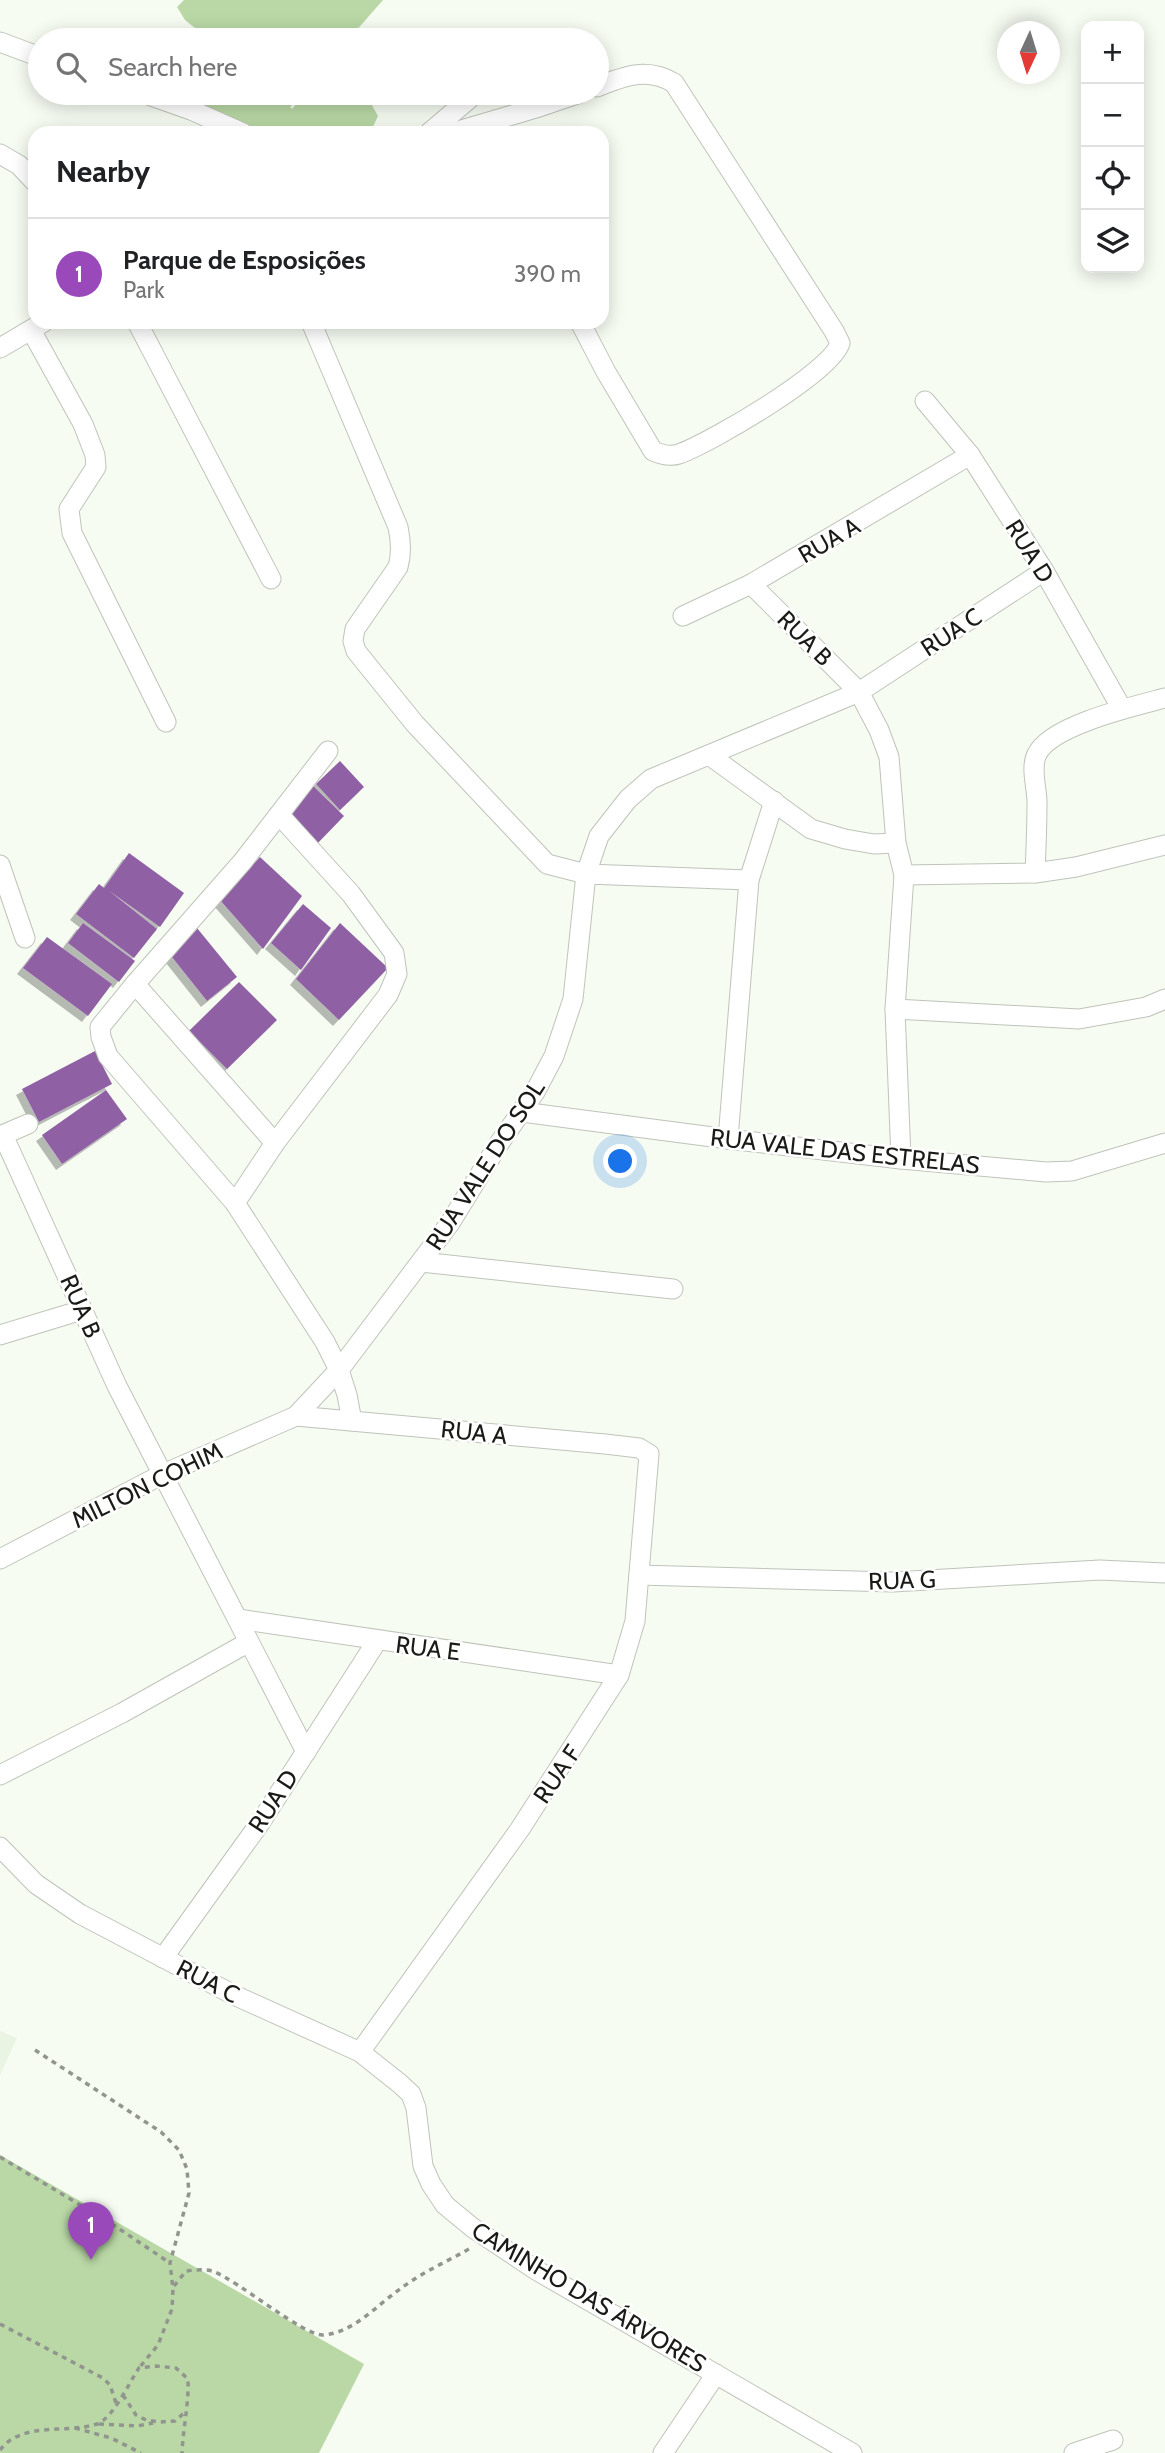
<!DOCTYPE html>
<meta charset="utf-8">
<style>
:root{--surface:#fff;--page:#f2f2f2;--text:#202124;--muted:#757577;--line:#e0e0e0;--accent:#9949b9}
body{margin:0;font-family:Cabin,sans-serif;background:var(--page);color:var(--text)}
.controls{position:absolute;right:21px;top:21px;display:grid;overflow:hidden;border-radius:14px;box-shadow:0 4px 18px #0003}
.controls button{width:63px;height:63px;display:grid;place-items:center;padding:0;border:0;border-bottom:2px solid var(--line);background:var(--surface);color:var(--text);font:35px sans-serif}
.compass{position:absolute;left:997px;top:21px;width:63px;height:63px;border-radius:50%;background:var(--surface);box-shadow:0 4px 18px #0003;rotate:184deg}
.you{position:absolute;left:621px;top:1162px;width:24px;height:24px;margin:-18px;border:5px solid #fff;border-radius:50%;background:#1a73e8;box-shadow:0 0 0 10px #1a73e833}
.badge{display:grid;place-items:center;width:46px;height:46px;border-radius:50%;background:var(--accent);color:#fff;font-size:23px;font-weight:700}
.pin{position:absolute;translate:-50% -58px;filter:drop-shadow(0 2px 4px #0008)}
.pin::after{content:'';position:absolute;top:37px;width:24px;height:21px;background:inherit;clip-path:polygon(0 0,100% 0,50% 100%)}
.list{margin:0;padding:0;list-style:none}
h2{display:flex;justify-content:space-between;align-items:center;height:91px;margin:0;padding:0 28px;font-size:30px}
h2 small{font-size:23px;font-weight:400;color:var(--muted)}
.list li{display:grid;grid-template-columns:46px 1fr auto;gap:21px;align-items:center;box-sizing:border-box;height:112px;padding:0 28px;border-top:2px solid var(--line)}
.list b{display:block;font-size:26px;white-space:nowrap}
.list p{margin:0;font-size:23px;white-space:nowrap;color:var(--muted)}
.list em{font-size:23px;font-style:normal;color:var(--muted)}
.icon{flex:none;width:38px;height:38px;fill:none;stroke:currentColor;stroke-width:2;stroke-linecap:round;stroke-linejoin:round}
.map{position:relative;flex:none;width:1165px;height:2453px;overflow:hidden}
.search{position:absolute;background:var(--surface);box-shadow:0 4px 18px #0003;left:28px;top:28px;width:581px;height:77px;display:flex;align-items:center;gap:18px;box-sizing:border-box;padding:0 24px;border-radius:38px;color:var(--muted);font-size:26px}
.panel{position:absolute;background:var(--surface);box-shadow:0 4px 18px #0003;left:28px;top:126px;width:581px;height:203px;border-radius:21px}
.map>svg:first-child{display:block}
</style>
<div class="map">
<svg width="1165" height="2453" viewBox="0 0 1165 2453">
<defs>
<filter id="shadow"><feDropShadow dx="-6" dy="6" stdDeviation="0" flood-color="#0004"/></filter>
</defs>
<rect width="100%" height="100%" fill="#f6fcf2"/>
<polygon fill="#eaf4e3" points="0,2031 17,2038 0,2075"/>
<g fill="#b9d8a5">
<polygon points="184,0 383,0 348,40 210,40 185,20 177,7"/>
<polygon points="171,93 271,93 287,105 273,93 303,93 290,107 292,109 306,93 365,93 378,116 370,133 242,133"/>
<polygon points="0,2155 364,2364 319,2453 0,2453"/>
</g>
<g fill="#9060a5" filter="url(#shadow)">
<polygon points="340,761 364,787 340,810 316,784"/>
<polygon points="313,786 344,816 313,848 283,819"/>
<polygon points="129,853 184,893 160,927 108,890 157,929 134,958 76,914 99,884 104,888"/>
<polygon points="260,857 302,896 263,949 220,900"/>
<polygon points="303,904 331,928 301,970 271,943"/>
<polygon points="83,923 135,961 119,982 68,943"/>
<polygon points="340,923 388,968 339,1020 296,979"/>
<polygon points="197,928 237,977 207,1001 168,952"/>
<polygon points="47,937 112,984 88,1016 23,968"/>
<polygon points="239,982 277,1020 227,1069 189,1031"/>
<polygon points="95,1051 112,1084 39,1122 22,1089"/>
<polygon points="106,1090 127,1119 62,1164 42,1135"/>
</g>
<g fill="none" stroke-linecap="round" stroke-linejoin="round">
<g stroke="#bec4ba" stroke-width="21">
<g id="street">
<polyline points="0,42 40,57"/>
<polyline points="143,93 191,110 243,133"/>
<polyline points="429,133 476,93"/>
<polyline points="451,133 536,108 580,93"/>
<polyline points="0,154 19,165 35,182"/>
<polyline points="137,322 271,579"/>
<path d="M311,322L398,527C401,541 402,553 398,567L355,629L353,641L356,651L415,724L547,864L586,874L749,880"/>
<path d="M580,322L606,372L653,451C662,455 670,457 679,454C710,443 832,372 840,343L834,331L674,83C647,67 624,76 597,87"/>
<polyline points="31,330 83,424 95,455 96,467 69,509 72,533 166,722"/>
<polyline points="0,348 44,322"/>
<polyline points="925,401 970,455 1044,571 1122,709"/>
<polyline points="751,584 859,692 879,730 889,757 896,843 904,875 895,1009 901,1159"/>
<polyline points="683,616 751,584 970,455"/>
<polyline points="328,751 243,861 135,984 100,1027 101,1037 108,1056 235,1203 325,1342 339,1370 347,1395 352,1421"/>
<polyline points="709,755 811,829 845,839 874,844 896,843"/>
<polyline points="0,865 25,938"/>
<path d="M1035,873C1036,850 1037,826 1037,802C1037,788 1030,767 1037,754C1051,725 1135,706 1165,698"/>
<polyline points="904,875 1035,873 1076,867 1165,845"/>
<polyline points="135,984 275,1143"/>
<polyline points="895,1009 1079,1019 1146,1007 1165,999"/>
<polyline points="522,1112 728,1139 901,1159 1046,1172 1072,1171 1165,1143"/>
<polyline points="3,1135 117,1386 306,1752"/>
<polyline points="0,1136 28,1124"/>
<polyline points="728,1139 749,880 774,801"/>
<polyline points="235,1203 275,1143 388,995 397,974 394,953 351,894 283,819 277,817"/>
<polyline points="421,1262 673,1289"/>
<polyline points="0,1335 82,1310"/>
<polyline points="296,1416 605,1444 639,1448 649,1454 635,1621 619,1675 520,1829 360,2052"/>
<polyline points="0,1559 161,1475 296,1416 339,1370 450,1223 498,1145 535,1092 554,1056 573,999 586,874 599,836 628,799 651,779 859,692 1044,571"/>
<polyline points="639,1575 893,1582 1100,1570 1165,1573"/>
<polyline points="238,1619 619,1675"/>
<polyline points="0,1775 122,1713 249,1642"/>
<polyline points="0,1847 36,1884 80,1914 234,1995 360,2052 399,2083 411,2094 416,2108 423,2166 431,2184 445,2205 473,2228 536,2270 852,2453"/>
<polyline points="163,1958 260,1823 377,1641"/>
<polyline points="663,2453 716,2374"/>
<polyline points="1074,2453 1113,2440"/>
</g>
</g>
<g stroke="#91958e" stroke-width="3.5" stroke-dasharray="5 5" stroke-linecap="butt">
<polyline points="35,2050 161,2132 179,2150 187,2169 189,2193 170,2263 173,2289 172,2309 158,2345 139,2368"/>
<polyline points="0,2157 112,2224 170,2263"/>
<path d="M174,2286L186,2271C194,2270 204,2269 212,2271C238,2280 303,2336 323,2335C353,2333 376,2306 400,2289C421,2273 446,2262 469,2249"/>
<polyline points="0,2324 103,2378 110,2385 116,2403"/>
<polyline points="123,2395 136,2415 146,2420 159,2422 175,2421 184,2413"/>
<polyline points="99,2424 137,2426 153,2423"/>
<polyline points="75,2428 111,2438 141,2453"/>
<path d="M0,2450C22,2421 67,2434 97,2424C113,2418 129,2383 139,2368L156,2366L176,2368L188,2379C189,2404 183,2428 182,2453"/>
</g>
<use href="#street" stroke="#fff" stroke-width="19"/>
</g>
<g text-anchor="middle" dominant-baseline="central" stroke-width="5" stroke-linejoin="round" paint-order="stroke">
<g font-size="24" fill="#191b17" stroke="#fff">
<text transform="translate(829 540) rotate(-30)">RUA A</text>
<text transform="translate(1030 551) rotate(58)">RUA D</text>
<text transform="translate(951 632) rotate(-33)">RUA C</text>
<text transform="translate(805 638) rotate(45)">RUA B</text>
<text transform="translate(845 1151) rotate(6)">RUA VALE DAS ESTRELAS</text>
<text transform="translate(485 1165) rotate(-57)">RUA VALE DO SOL</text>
<text transform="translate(81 1306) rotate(66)">RUA B</text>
<text transform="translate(474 1432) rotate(6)">RUA A</text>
<text transform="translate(147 1485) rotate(-26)">MILTON COHIM</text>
<text transform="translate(902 1580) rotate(-2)">RUA G</text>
<text transform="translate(428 1648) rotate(7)">RUA E</text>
<text transform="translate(557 1774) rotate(-56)">RUA F</text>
<text transform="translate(273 1801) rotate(-57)">RUA D</text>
<text transform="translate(208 1981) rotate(27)">RUA C</text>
<text transform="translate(589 2297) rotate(31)">CAMINHO DAS ÁRVORES</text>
</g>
</g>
</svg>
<div class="controls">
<button>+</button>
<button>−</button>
<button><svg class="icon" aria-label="locate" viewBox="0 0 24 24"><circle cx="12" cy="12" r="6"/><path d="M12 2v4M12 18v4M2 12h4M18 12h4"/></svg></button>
<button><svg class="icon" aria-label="layers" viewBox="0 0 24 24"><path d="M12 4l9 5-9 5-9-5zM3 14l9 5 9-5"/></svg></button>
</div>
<svg class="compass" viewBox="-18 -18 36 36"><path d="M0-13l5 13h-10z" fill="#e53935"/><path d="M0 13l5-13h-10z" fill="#757577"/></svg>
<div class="you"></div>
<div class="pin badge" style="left:91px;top:2260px">1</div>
<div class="search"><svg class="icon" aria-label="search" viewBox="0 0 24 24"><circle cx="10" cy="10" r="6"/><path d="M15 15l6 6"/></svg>Search here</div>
<section class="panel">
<h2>Nearby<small></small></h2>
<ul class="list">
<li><span class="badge">1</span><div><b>Parque de Esposições</b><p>Park</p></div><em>390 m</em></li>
</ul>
</section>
</div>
